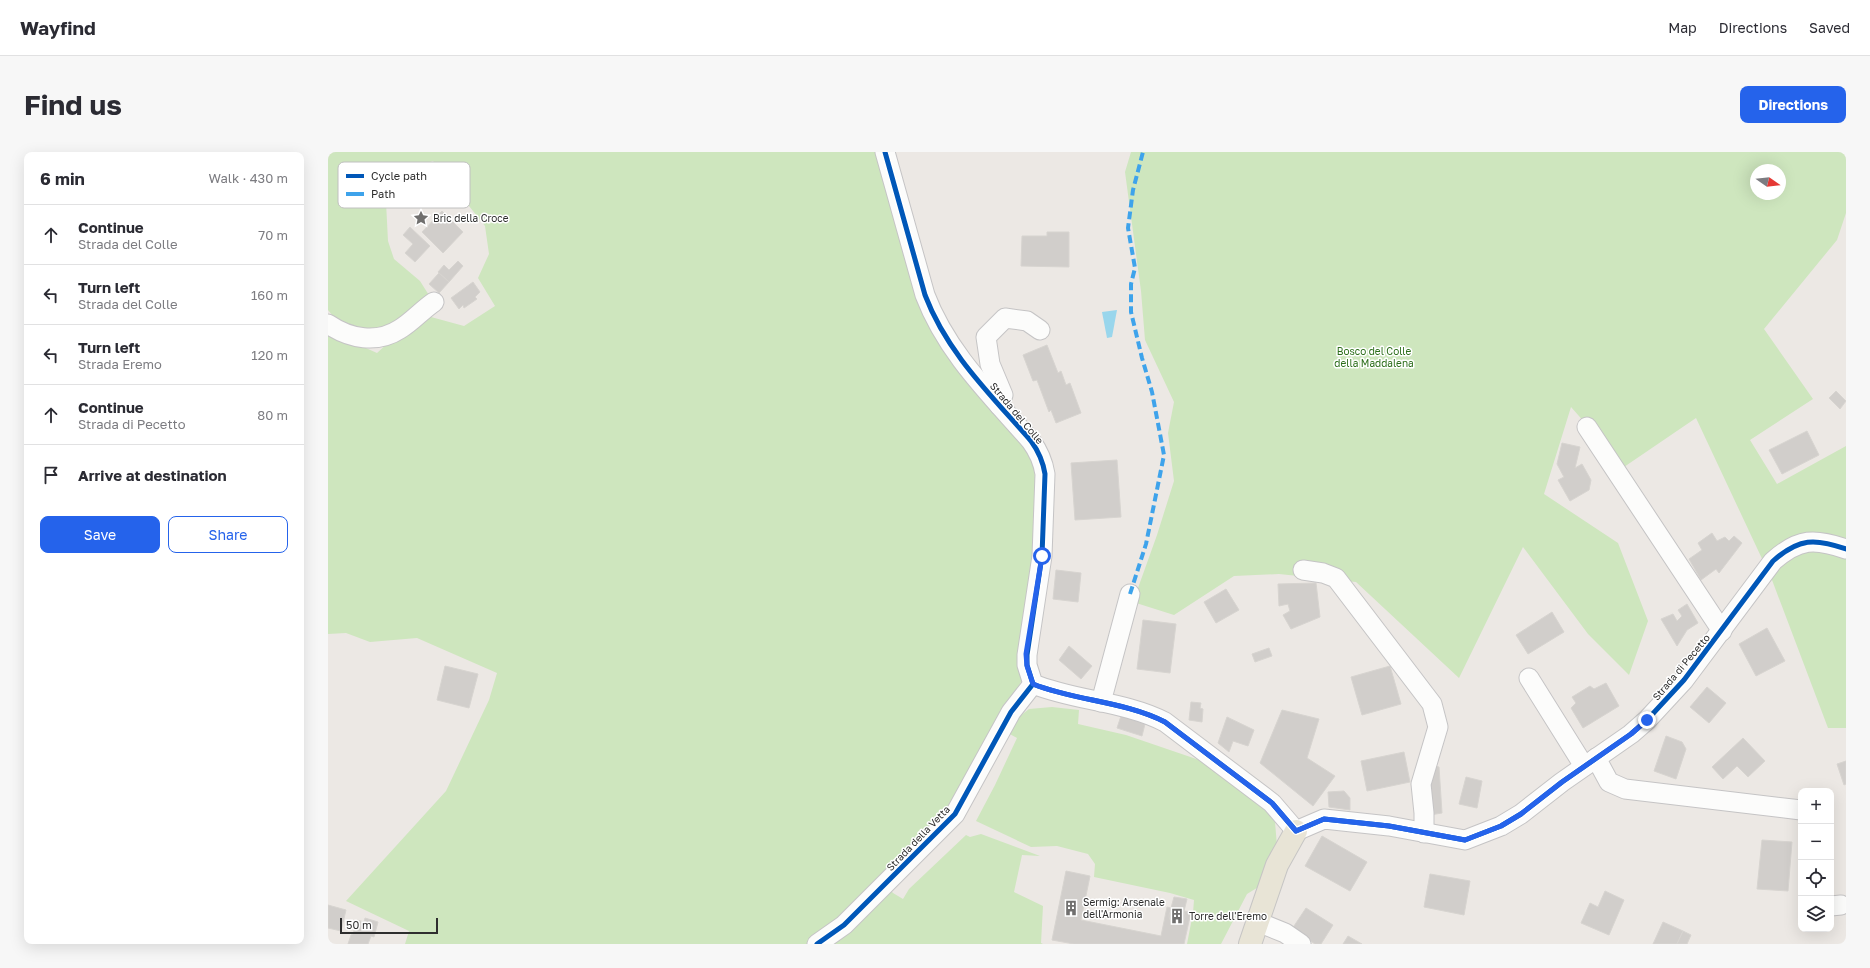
<!DOCTYPE html>
<meta charset="utf-8">
<style>
:root{--surface:#fff;--page:#f7f7f7;--text:#2b2b33;--muted:#7c7c81;--line:#e1e1e2;--accent:#2563eb}
body{margin:0;font-family:"Golos Text",sans-serif;background:var(--page);color:var(--text)}
.controls{position:absolute;right:12px;bottom:12px;display:grid;overflow:hidden;border-radius:8px;box-shadow:0 4px 16px #0002}
.controls button{width:36px;height:36px;display:grid;place-items:center;padding:0;border:0;border-bottom:1px solid var(--line);background:var(--surface);color:var(--text);font:20px sans-serif}
.compass{position:absolute;left:1422px;top:12px;width:36px;height:36px;border-radius:50%;background:var(--surface);box-shadow:0 4px 16px #0002;rotate:104deg}
.scale{position:absolute;left:12px;bottom:10px;width:98px;box-sizing:border-box;padding-left:4px;border:2px solid #2e2e2e;border-top:0;font-size:11px;line-height:14px;white-space:nowrap;color:#2e2e2e;-webkit-text-stroke:3px #fff;paint-order:stroke}
.stop{position:absolute;width:12px;height:12px;margin:-9px;border:3px solid #2563eb;border-radius:50%;background:#fff}
.stop.end{background:#2563eb;border-color:#fff;box-shadow:0 1px 4px #0008}
.list{margin:0;padding:0;list-style:none}
h2{display:flex;justify-content:space-between;align-items:center;height:52px;margin:0;padding:0 16px;font-size:17px}
h2 small{font-size:13px;font-weight:400;color:var(--muted)}
.list li{display:grid;grid-template-columns:26px 1fr auto;gap:12px;align-items:center;box-sizing:border-box;height:60px;padding:0 16px;border-top:1px solid var(--line)}
.list b{display:block;font-size:15px;white-space:nowrap}
.list p{margin:0;font-size:13px;white-space:nowrap;color:var(--muted)}
.list em{font-size:13px;font-style:normal;color:var(--muted)}
.actions{display:flex;gap:8px;padding:12px 16px}
.actions a{flex:1;padding:9px 0;border:1px solid var(--accent);border-radius:8px;text-align:center;font-size:14px;color:var(--accent)}
.actions .main{background:var(--accent);color:#fff}
.icon{flex:none;width:22px;height:22px;fill:none;stroke:currentColor;stroke-width:2;stroke-linecap:round;stroke-linejoin:round}
.map{position:relative;flex:none;width:1518px;height:792px;overflow:hidden;border-radius:8px}
header{display:flex;align-items:center;gap:24px;box-sizing:border-box;height:56px;padding:0 20px;background:var(--surface);border-bottom:1px solid var(--line)}
header strong{font-size:19px}
nav{display:flex;gap:22px;margin-inline-start:auto;font-size:14px}
.intro{display:flex;align-items:center;justify-content:space-between;box-sizing:border-box;height:96px;padding:0 24px}
h1{margin:0;font-size:28px}
.button{padding:10px 18px;border-radius:8px;background:var(--accent);color:#fff;font-size:14px;font-weight:700}
main{display:flex;gap:24px;padding:0 24px}
aside{flex:1;background:var(--surface);border-radius:8px;box-shadow:0 4px 16px #0002}
.map>svg:first-child{display:block}
</style>
<header>
<strong>Wayfind</strong>
<nav><a>Map</a><a>Directions</a><a>Saved</a></nav>
</header>
<div class="intro"><h1>Find us</h1><a class="button">Directions</a></div>
<main>
<aside>
<h2>6 min<small>Walk · 430 m</small></h2>
<ul class="list">
<li><svg class="icon" aria-label="ahead" viewBox="0 0 24 24"><path d="M12 20V5M6 11l6-6 6 6"/></svg><div><b>Continue</b><p>Strada del Colle</p></div><em>70 m</em></li>
<li><svg class="icon" aria-label="left" viewBox="0 0 24 24"><path d="M17 20v-9H6M10 6l-5 5 5 5"/></svg><div><b>Turn left</b><p>Strada del Colle</p></div><em>160 m</em></li>
<li><svg class="icon" aria-label="left" viewBox="0 0 24 24"><path d="M17 20v-9H6M10 6l-5 5 5 5"/></svg><div><b>Turn left</b><p>Strada Eremo</p></div><em>120 m</em></li>
<li><svg class="icon" aria-label="ahead" viewBox="0 0 24 24"><path d="M12 20V5M6 11l6-6 6 6"/></svg><div><b>Continue</b><p>Strada di Pecetto</p></div><em>80 m</em></li>
<li><svg class="icon" aria-label="arrive" viewBox="0 0 24 24"><path d="M6 21V4h12l-3 4 3 4H6"/></svg><div><b>Arrive at destination</b></div></li>
</ul>
<div class="actions"><a class="main">Save</a><a>Share</a></div>
</aside>
<div class="map">
<svg width="1518" height="792" viewBox="0 0 1518 792">
<rect width="100%" height="100%" fill="#ece8e4"/>
<g fill="#cee6be" fill-rule="evenodd">
<polygon points="0,0 555,0 612,191 706,303 708,353 704,421 693,530 621,660 554,729 565,741 575,747 581,737 638,683 642,685 653,682 712,704 694,703 686,740 715,754 713,791 715,792 77,792 81,779 18,749 118,639 161,548 169,521 89,486 42,490 18,481 0,482 0,179 49,201 92,162 136,174 167,154 150,126 161,102 157,74 105,9 70,21 61,33 58,50 60,89 66,107 92,129 104,148 46,181 9,169 0,158"/>
<path d="M803,0H1518V61L1509,88L1436,177L1485,247L1422,288L1449,332L1518,294V576H1500L1444,428L1368,266L1296,315L1243,255L1216,342L1290,391L1320,469L1301,523L1260,482L1195,395L1131,526L1028,430L951,422L906,424L846,463L805,450L829,383L846,329L840,281L846,250L817,188L813,139L797,20ZM1428,18H1452V42H1428Z"/>
<polygon points="724,555 751,558 750,572 798,583 880,611 925,642 947,670 949,694 932,734 919,742 893,792 859,792 865,761 866,748 842,741 766,725 767,712 760,702 729,694 703,695 648,669 667,633 689,586 678,580 687,568 701,557"/>
</g>
<polygon fill="#99d6ec" points="789,158 784,185 779,186 774,160"/>
<g fill="#d1cecb" stroke="#d7d4d0">
<polygon points="114,59 135,80 115,101 94,80"/>
<polygon points="82,75 102,94 87,110 77,101 85,92 75,83"/>
<polygon points="719,80 741,80 741,115 693,114 694,84 719,84"/>
<polygon points="130,109 135,114 121,130 110,120 116,113 121,118"/>
<polygon points="111,121 121,130 111,141 101,132"/>
<polygon points="145,130 152,140 147,145 149,147 136,156 135,153 131,157 123,146"/>
<polygon points="719,193 730,221 733,219 738,233 742,231 753,261 728,271 723,258 721,260 709,228 705,229 695,203"/>
<polygon points="1508,239 1518,249 1512,257 1501,246"/>
<polygon points="1479,279 1491,303 1454,322 1441,298"/>
<polygon points="1234,291 1252,295 1247,316 1254,312 1263,328 1261,338 1242,349 1230,328 1236,325 1229,312"/>
<polygon points="789,308 793,365 747,368 743,311"/>
<polygon points="1384,381 1389,389 1397,385 1401,389 1406,384 1414,391 1391,421 1388,417 1373,428 1361,407 1374,398 1370,391"/>
<polygon points="728,418 753,421 750,450 725,447"/>
<polygon points="988,431 992,465 963,477 955,463 962,459 960,452 951,454 950,432"/>
<polygon points="898,437 911,458 888,471 876,450"/>
<polygon points="1359,452 1370,471 1359,478 1349,494 1333,467 1345,462 1349,469 1354,464 1350,458"/>
<polygon points="1224,460 1236,480 1200,502 1188,483"/>
<polygon points="815,468 848,472 842,521 809,517"/>
<polygon points="1439,476 1457,509 1428,524 1411,492"/>
<polygon points="741,494 764,514 753,527 731,508"/>
<polygon points="941,496 944,504 927,510 924,502"/>
<polygon points="117,514 150,522 141,556 109,548"/>
<polygon points="1062,514 1073,552 1034,563 1023,525"/>
<polygon points="1278,531 1291,554 1255,576 1243,556 1248,551 1244,545 1262,534 1266,537"/>
<polygon points="1379,535 1398,551 1381,571 1362,555"/>
<polygon points="863,550 873,551 872,556 875,557 874,570 861,568"/>
<polygon points="954,558 991,567 979,606 1007,624 985,654 932,611"/>
<polygon points="793,564 817,572 814,584 789,576"/>
<polygon points="899,565 926,578 920,594 905,589 901,600 890,591"/>
<polygon points="1338,584 1354,590 1358,597 1348,627 1326,619"/>
<polygon points="1415,586 1437,609 1420,625 1409,614 1395,627 1384,615"/>
<polygon points="1076,600 1082,630 1039,639 1033,609"/>
<polygon points="1518,609 1518,632 1516,633 1509,612"/>
<polygon points="1103,613 1111,615 1114,661 1102,663"/>
<polygon points="1138,625 1154,629 1149,656 1131,652"/>
<polygon points="1016,639 1022,646 1022,658 1001,655 1000,640"/>
<polygon points="994,684 1039,710 1022,739 977,714"/>
<polygon points="1434,688 1464,690 1460,739 1429,737"/>
<polygon points="738,719 762,724 753,768 833,784 839,755 843,756 846,745 859,747 856,759 863,760 856,792 746,792 724,788"/>
<polygon points="1102,722 1142,729 1136,763 1096,755"/>
<polygon points="1277,739 1296,748 1281,783 1253,771 1262,751 1270,755"/>
<polygon points="0,753 18,758 13,779 0,776"/>
<circle cx="849" cy="764" r="8"/>
<polygon points="978,756 1005,773 993,792 987,792 964,777"/>
<polygon points="37,766 50,770 46,785 43,784 40,792 20,792 23,783 25,782 29,768 36,770"/>
<polygon points="1335,770 1355,779 1349,792 1325,792"/>
<polygon points="1355,779 1363,783 1359,792 1349,792"/>
<polygon points="1020,784 1034,792 1015,792"/>
</g>
<g fill="none" stroke-linecap="round" stroke-linejoin="round">
<g stroke="#c5c4c5" stroke-width="21">
<g id="minor">
<path d="M557,0L597,143C619,201 663,243 703,289C711,300 715,309 717,322L714,404L699,503V513L705,532C747,549 796,549 837,570L944,651L968,679L996,667L1061,674L1137,688L1173,674L1193,662L1234,630L1303,582L1319,568L1356,528L1445,409C1471,386 1487,386 1518,397"/>
<path d="M0,172C22,187 49,192 72,177C84,170 94,158 106,150"/>
<polyline points="671,253 675,243 662,212 658,185 677,166 699,169 712,178"/>
<polyline points="1259,275 1394,479"/>
<polyline points="975,418 995,421 1008,426 1104,552 1110,575 1093,632 1096,661 1096,681"/>
<polyline points="1201,526 1256,614"/>
<polyline points="773,550 802,442"/>
<polyline points="1268,606 1281,630 1297,637 1473,658"/>
<polyline points="1503,754 1513,753"/>
<polyline points="930,770 957,781 973,792"/>
<polyline points="489,792 516,773 627,662 683,560 705,532"/>
</g>
</g>
<g stroke="#c6c5c4" stroke-width="24">
<polyline id="major" points="922,792 949,713 968,679"/>
</g>
<use href="#minor" stroke="#fcfcfb" stroke-width="19"/>
<use href="#major" stroke="#e8e4d6" stroke-width="22"/>
<polyline stroke="#3ea3eb" stroke-width="4" stroke-dasharray="8 4" stroke-linecap="butt" points="802,442 818,392 836,303 824,240 814,206 803,160 803,132 807,116 800,76 805,38 815,0"/>
<g stroke="#fff" stroke-width="8">
<g id="cycleway">
<path d="M557,0L597,143C619,201 663,243 703,289C711,300 715,309 717,322L714,404L699,503V513L705,532C747,549 796,549 837,570L944,651L968,679L996,667L1061,674L1137,688L1173,674L1193,662L1234,630L1303,582L1319,568L1356,528L1445,409C1471,386 1487,386 1518,397"/>
<polyline points="489,792 516,773 627,662 683,560 705,532"/>
</g>
</g>
<use href="#cycleway" stroke="#0057b8" stroke-width="5"/>
</g>
<g fill="none" stroke-linecap="round" stroke-linejoin="round">
<path stroke="#2563eb" stroke-width="5" d="M714,404L698,502L699,514L705,532C747,549 796,549 837,570L944,651L968,679L996,667L1061,674L1137,688L1173,674L1193,662L1234,630L1303,582L1319,568"/>
</g>
<defs>
<g id="sight-bare" transform="scale(1.2)"><path d="M0-6L1.8-2.2L6-1.7L2.9 1.2L3.7 5.4L0 3.3L-3.7 5.4L-2.9 1.2L-6-1.7L-1.8-2.2Z" fill="#706f6e" stroke="#fff" stroke-width="2.5" paint-order="stroke"/></g>
<g id="building-bare" transform="scale(1.2)"><path d="M-4-6H4V6H1V3H-1V6H-4ZM-2.5-4.3h1.7v1.8h-1.7ZM.8-4.3h1.7v1.8H.8ZM-2.5-1h1.7V.8h-1.7ZM.8-1h1.7V.8H.8Z" fill="#706f6e" stroke="#fff" stroke-width="2.5" paint-order="stroke"/></g>
</defs>
<g fill-rule="evenodd">
<use href="#sight-bare" x="93" y="66"/>
<use href="#building-bare" x="743" y="756"/>
<use href="#building-bare" x="849" y="764"/>
</g>
<g text-anchor="middle" dominant-baseline="central" stroke-width="3" stroke-linejoin="round" paint-order="stroke">
<g font-size="10" fill="#2e2e2e" stroke="#fff" text-anchor="start">
<text x="105" y="66">Bric della Croce</text>
<text x="755" y="750">Sermig: Arsenale<tspan x="755" dy="12">dell'Armonia</tspan></text>
<text x="861" y="764">Torre dell'Eremo</text>
</g>
<g font-size="10" fill="#2c6e1b" stroke="#fff">
<text x="1046" y="199">Bosco del Colle<tspan x="1046" dy="12">della Maddalena</tspan></text>
</g>
<g font-size="10" fill="#2e2e2e" stroke="#fff">
<text transform="translate(689 261) rotate(50)">Strada del Colle</text>
<text transform="translate(1353 515) rotate(-50)">Strada di Pecetto</text>
<text transform="translate(590 686) rotate(-46)">Strada della Vetta</text>
</g>
</g>
<rect x="10" y="10" width="132" height="46" rx="6" fill="#fff" stroke="#c0c0c0" stroke-width="1"/>
<rect x="18" y="22" width="18" height="4" fill="#0057b8"/>
<rect x="18" y="40" width="18" height="4" fill="#3ea3eb"/>
<g font-size="11" fill="#2e2e2e">
<text x="43" y="28">Cycle path</text>
<text x="43" y="46">Path</text>
</g>
</svg>
<div class="controls">
<button>+</button>
<button>−</button>
<button><svg class="icon" aria-label="locate" viewBox="0 0 24 24"><circle cx="12" cy="12" r="6"/><path d="M12 2v4M12 18v4M2 12h4M18 12h4"/></svg></button>
<button><svg class="icon" aria-label="layers" viewBox="0 0 24 24"><path d="M12 4l9 5-9 5-9-5zM3 14l9 5 9-5"/></svg></button>
</div>
<svg class="compass" viewBox="-18 -18 36 36"><path d="M0-13l5 13h-10z" fill="#e53935"/><path d="M0 13l5-13h-10z" fill="#7c7c81"/></svg>
<div class="scale">50 m</div>
<div class="stop" style="left:714px;top:404px"></div>
<div class="stop end" style="left:1319px;top:568px"></div>
</div>
</main>
